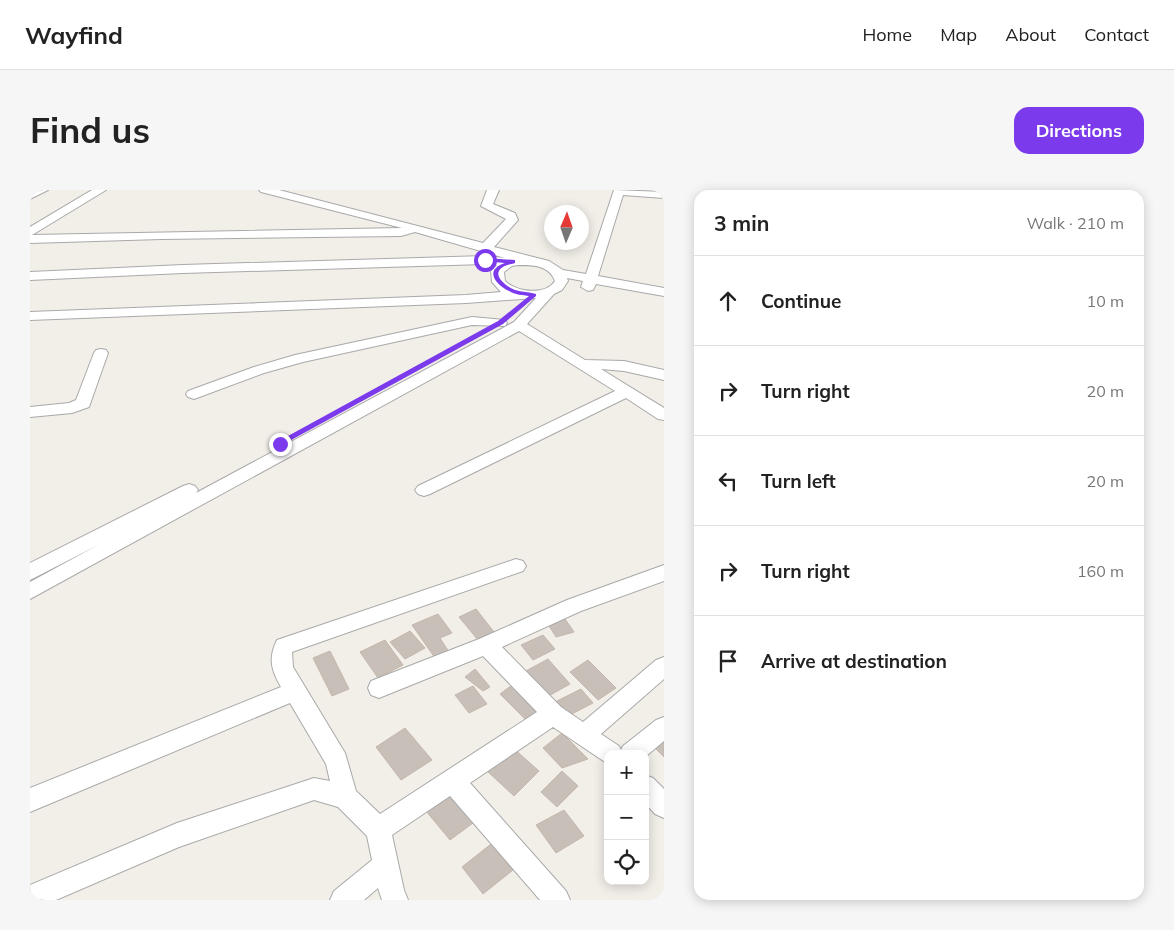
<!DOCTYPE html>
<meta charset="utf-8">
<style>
:root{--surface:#fff;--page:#f6f6f6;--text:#222;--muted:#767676;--line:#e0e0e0;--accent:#7c3aed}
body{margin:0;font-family:Mulish,sans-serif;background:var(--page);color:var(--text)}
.controls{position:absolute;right:15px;bottom:15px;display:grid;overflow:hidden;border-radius:10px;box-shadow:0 2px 12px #0003}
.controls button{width:45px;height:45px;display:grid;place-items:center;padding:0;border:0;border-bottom:1px solid var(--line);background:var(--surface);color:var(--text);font:25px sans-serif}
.compass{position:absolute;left:514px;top:15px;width:45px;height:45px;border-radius:50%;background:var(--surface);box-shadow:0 2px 12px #0003;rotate:2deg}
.stop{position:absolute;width:15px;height:15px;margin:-11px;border:4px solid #7c3aed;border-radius:50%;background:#fff}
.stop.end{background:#7c3aed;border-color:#fff;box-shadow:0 1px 5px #0008}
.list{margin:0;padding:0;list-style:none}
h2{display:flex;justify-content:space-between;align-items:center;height:65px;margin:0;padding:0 20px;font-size:21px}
h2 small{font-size:16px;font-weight:400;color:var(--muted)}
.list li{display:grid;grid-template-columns:32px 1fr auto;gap:15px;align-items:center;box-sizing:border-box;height:90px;padding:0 20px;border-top:1px solid var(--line)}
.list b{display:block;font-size:19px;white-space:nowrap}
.list em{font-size:16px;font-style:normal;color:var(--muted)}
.icon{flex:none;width:28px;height:28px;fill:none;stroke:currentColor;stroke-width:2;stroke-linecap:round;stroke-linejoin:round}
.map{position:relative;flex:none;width:634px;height:710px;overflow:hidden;border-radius:15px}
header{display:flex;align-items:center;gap:30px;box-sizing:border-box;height:70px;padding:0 25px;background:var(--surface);border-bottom:1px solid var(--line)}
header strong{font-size:24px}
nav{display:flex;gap:28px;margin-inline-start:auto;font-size:18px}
.intro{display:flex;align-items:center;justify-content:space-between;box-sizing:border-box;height:120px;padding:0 30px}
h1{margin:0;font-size:35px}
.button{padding:12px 22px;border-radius:15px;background:var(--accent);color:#fff;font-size:18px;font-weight:700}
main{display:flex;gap:30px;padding:0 30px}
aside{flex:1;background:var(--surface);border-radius:15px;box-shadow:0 2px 12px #0003}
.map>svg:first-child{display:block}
</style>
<header>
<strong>Wayfind</strong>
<nav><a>Home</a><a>Map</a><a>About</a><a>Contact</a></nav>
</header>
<div class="intro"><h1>Find us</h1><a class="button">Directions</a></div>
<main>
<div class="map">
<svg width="634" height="710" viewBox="0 0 634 710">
<rect width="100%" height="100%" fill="#f2efe9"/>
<g fill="#c7bfb8" stroke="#c4b6ab">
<polygon points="446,419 464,442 448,450 429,427"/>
<polygon points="408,424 422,443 410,448 419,462 405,468 382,435"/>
<polygon points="533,426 544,442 526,447 516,431"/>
<polygon points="380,441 395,458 375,469 360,452"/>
<polygon points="513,445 525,459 503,470 491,455"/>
<polygon points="355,450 373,475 348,488 330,462"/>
<polygon points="300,461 319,499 302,506 283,468"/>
<polygon points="518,469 540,494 515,508 494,482"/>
<polygon points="558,470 586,498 568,510 540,482"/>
<polygon points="445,479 460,497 453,501 435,487"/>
<polygon points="482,495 507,520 495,529 470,504"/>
<polygon points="443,496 457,514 439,523 425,505"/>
<polygon points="551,499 563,513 536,527 523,513"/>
<polygon points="375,538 402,570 371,590 346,557"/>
<polygon points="532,543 558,569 532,578 513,558"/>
<polygon points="629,548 634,552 634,567 624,557"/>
<polygon points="482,557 509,581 484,606 457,581"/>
<polygon points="532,581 548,596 527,617 511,602"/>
<polygon points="419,605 443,633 420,650 396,621"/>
<polygon points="534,620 554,646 526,663 506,635"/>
<polygon points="461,654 483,680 453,704 432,677"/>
</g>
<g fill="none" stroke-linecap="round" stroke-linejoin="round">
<g stroke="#a9a9a9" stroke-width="2">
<g id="minor">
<polygon points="3,0 18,0 0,9 0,2"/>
<path d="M62,0H76L2,45L372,38L231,2L229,0H249L453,53L476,29L451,16L457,0H469L463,14L485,23L488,30L464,57L519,71L533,80L556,84L584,0L634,2V8L593,5L568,86L634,98V106L566,94L563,100L558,101L551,97L553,91L537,88L538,91L532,100L524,104L497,134L555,170L594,171L634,180V190L594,181L571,179L634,218V230L628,229L596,208L400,304L394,306L388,304L385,300L388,296L585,201L489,141L0,409V392L70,354L0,390V373L153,296L159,294L165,296L168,300L166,303L484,132L506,108L436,113L0,130V122L436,105L471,102L462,92L461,81L467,75L455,74L153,83L0,90V82L153,75L455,66L475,68L385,42L371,46L131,49L0,53V37ZM488,75C503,75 519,75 525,91C515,106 487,102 475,91L474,82L482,76Z"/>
<polygon points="442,127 475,130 477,133 475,136 442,135 273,172 234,183 164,209 158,207 156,204 158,201 224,177 265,165"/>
<polygon points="71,159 76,160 78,163 59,217 42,223 0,227 0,217 39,213 46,210 64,163 66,160"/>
<path d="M486,369L493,371L496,376L493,381L262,462L263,477L315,563L326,601L350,624L507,522L453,466L349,508L341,505L338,498L341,491L449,449L537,410L634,375V391L551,421L472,457L531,517L553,532L626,470L634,467V489L571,544L589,556L591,560L593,556L626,530L634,527V551L615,567V564H578V574L523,537L440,593L536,701L540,710H510L420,606L362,645L374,700L378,710H352L348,698L334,710H300L304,701L342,670L337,646L308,617L284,610L149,657L26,710H0V695L147,633L284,588L300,591L296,574L260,513L0,622V598L251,497C241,480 238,468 247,450Z"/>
<polygon points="615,585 623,588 634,599 634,628 625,624 615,613"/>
</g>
</g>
<use href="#minor" fill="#fff" fill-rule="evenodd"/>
</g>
<path fill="#7c3aed" d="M455,68L485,70V73C482,74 476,75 473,77C460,85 477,97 485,100C492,102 499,102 506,104V106L473,134L252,255H247V252L468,131L499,106C493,105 485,105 479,101C465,94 454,80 475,73L453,71Z"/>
</svg>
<div class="controls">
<button>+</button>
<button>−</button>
<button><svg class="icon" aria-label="locate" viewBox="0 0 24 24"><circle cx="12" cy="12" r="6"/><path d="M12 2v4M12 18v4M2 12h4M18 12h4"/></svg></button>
</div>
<svg class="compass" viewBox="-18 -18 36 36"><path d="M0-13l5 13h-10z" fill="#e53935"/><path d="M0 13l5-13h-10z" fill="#767676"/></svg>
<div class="stop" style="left:455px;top:70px"></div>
<div class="stop end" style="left:250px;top:254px"></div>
</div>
<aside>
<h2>3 min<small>Walk · 210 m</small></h2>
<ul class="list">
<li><svg class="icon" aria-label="ahead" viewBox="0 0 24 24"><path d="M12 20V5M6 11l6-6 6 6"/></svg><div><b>Continue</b></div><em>10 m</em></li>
<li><svg class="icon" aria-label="right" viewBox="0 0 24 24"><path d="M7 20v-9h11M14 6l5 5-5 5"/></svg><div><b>Turn right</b></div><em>20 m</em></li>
<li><svg class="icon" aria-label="left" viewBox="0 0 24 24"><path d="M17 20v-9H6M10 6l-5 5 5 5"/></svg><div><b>Turn left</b></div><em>20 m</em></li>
<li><svg class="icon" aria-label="right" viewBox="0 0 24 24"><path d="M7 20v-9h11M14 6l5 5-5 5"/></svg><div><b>Turn right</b></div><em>160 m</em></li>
<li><svg class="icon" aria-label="arrive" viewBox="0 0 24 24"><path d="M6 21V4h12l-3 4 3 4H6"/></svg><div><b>Arrive at destination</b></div></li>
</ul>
</aside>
</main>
